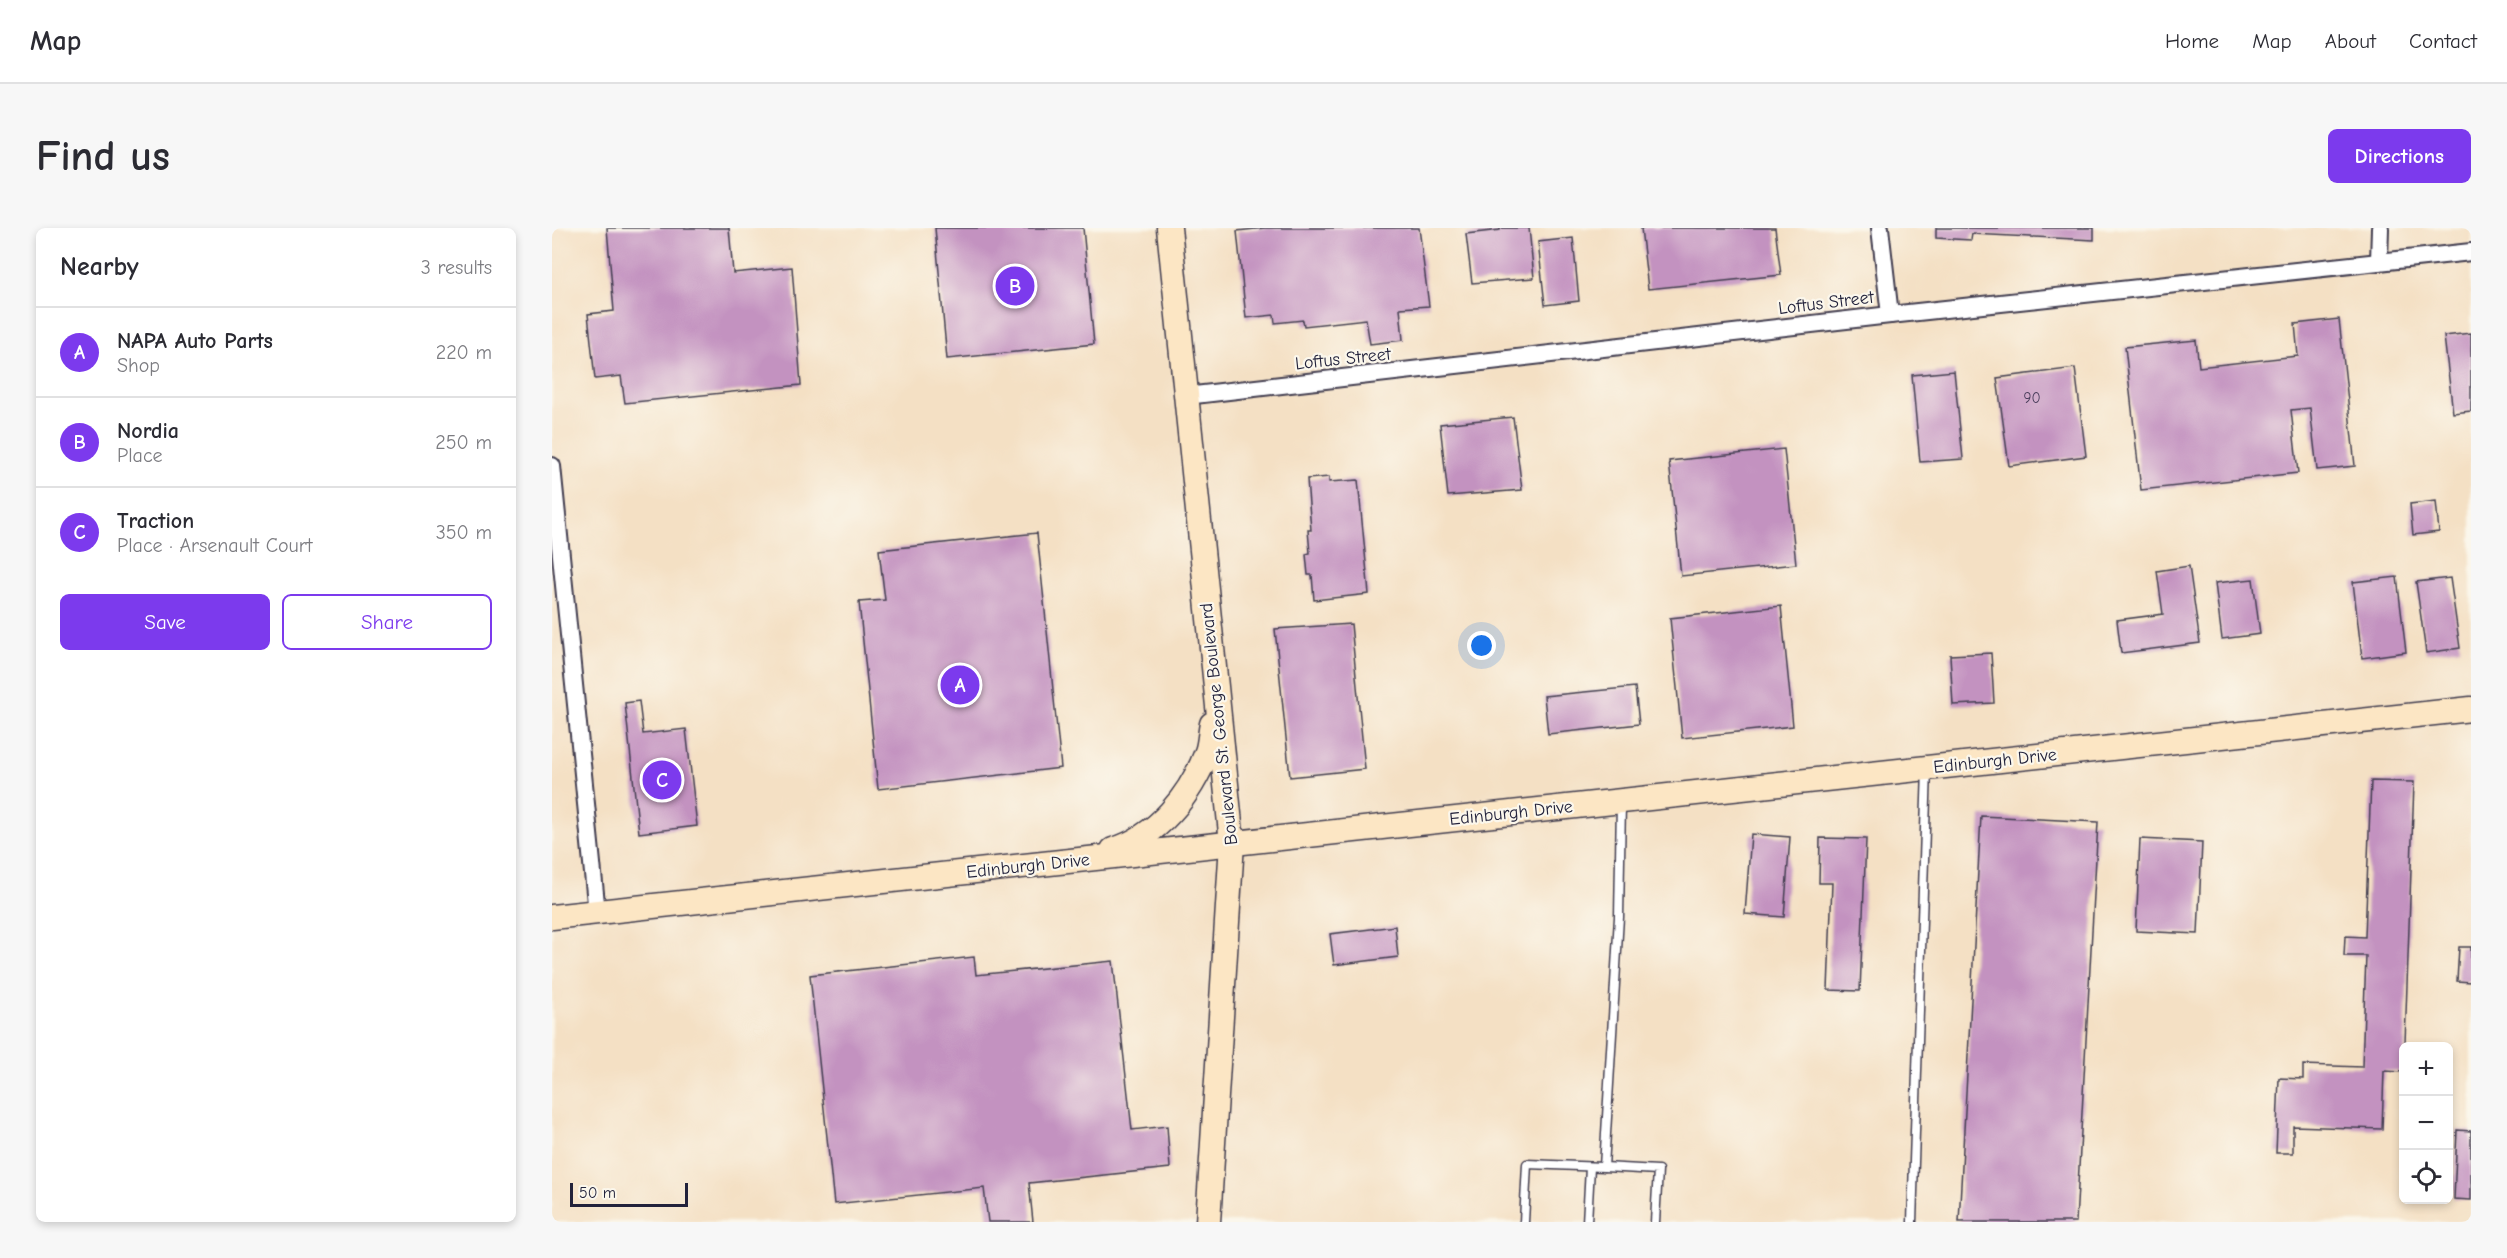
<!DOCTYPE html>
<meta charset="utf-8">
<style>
:root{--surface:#fff;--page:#f7f7f7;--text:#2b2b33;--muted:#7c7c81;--line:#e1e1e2;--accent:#7c3aed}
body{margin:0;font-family:"Comic Neue",sans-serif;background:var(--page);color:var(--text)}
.controls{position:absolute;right:18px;bottom:18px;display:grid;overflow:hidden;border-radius:9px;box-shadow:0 3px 9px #0003}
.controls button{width:54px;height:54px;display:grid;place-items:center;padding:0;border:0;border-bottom:2px solid var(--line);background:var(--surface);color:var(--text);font:30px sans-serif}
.scale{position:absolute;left:18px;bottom:15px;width:118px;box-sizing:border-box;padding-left:6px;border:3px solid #22223b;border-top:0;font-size:16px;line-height:21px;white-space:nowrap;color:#22223b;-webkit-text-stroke:4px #fbf7ec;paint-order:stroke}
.you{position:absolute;left:930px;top:418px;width:21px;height:21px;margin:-15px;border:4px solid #fff;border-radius:50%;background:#1a73e8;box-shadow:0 0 0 9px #1a73e833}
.badge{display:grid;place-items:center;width:39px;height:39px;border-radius:50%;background:var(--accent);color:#fff;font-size:20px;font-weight:700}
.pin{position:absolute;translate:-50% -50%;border:3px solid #fff;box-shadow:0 2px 6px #0006}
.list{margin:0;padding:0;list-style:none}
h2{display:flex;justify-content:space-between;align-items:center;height:78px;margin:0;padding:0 24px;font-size:26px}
h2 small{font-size:20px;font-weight:400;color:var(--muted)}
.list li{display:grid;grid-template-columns:39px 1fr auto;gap:18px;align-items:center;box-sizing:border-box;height:90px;padding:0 24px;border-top:2px solid var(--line)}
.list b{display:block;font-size:22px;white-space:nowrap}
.list p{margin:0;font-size:20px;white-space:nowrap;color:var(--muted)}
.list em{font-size:20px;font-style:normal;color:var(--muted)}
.actions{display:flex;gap:12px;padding:18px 24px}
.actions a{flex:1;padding:14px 0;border:2px solid var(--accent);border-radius:9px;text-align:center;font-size:21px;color:var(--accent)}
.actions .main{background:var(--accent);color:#fff}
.icon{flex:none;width:33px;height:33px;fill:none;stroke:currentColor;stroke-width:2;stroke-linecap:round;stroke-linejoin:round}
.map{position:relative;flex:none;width:1919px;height:994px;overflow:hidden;border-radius:9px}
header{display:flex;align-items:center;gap:36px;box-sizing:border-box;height:84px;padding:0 30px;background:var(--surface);border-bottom:2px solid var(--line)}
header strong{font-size:28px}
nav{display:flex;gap:33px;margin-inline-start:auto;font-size:21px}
.intro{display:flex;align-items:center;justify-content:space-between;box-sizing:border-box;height:144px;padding:0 36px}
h1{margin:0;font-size:42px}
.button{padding:15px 27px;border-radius:9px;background:var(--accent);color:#fff;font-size:21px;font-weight:700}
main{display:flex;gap:36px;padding:0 36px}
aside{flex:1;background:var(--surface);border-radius:9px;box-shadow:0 3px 9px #0003}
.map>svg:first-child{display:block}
</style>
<header>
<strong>Map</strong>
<nav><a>Home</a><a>Map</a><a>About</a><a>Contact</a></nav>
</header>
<div class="intro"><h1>Find us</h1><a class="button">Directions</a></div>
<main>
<aside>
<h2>Nearby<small>3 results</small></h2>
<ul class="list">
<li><span class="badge">A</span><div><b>NAPA Auto Parts</b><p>Shop</p></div><em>220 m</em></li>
<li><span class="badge">B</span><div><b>Nordia</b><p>Place</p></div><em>250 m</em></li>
<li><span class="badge">C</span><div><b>Traction</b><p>Place · Arsenault Court</p></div><em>350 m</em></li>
</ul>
<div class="actions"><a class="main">Save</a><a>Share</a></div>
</aside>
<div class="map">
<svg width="1919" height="994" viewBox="0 0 1919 994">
<rect width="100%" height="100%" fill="#fbf7ec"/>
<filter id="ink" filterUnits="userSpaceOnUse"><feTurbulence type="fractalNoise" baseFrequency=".0167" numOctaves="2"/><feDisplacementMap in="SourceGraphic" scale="12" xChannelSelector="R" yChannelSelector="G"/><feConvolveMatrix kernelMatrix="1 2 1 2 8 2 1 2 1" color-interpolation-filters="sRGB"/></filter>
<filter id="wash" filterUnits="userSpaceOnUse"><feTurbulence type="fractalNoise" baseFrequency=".008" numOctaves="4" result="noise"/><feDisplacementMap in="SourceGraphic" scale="24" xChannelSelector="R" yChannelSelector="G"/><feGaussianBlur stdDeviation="1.35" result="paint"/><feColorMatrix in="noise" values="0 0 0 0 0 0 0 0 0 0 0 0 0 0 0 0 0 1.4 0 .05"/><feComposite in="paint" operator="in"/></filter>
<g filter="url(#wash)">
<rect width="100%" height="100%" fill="#f4e0c4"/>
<g id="blocks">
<g fill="#c392c0">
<polygon points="55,0 177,0 181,45 240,39 249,157 73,175 69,148 43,151 36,86 62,83"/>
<polygon points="383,0 531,0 542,116 395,131"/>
<polygon points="713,0 867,0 877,78 848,80 851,112 818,116 814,91 752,98 751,92 723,95 722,87 694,90 685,3"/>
<polygon points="948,0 977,0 982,50 920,55 914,6 948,2"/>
<polygon points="1089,0 1223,0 1229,47 1096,61"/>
<polygon points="1384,0 1542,0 1542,12 1420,6 1419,12 1384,10"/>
<polygon points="1021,10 1027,73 993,77 986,14"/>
<polygon points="1787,91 1803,238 1765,242 1758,180 1739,182 1746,245 1589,262 1573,119 1644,112 1647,139 1746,128 1743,96"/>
<polygon points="1919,105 1919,183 1901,185 1892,108"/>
<polygon points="1523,140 1534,228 1457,238 1445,150"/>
<polygon points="1402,143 1411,231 1368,234 1360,147"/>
<polygon points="961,189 970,262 896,268 888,196"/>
<polygon points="1232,221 1244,336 1129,348 1117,233"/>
<polygon points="777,249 777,254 806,252 817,366 762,372 760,347 756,347 754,326 758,325 756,302 759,302 755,251"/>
<polygon points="1884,273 1887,304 1861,307 1858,276"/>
<polygon points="485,305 509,540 326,561 307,374 333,372 327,322"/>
<polygon points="1637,338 1648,415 1569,425 1565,392 1611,386 1605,343"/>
<polygon points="1845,349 1854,424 1810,430 1801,354"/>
<polygon points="1898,350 1908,420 1874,425 1864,354"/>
<polygon points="1701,351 1708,406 1670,411 1663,355"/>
<polygon points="1229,378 1241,498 1130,510 1118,390"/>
<polygon points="799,396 813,541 738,549 723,401"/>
<polygon points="1439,425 1442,475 1401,477 1398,427"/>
<polygon points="1083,459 1087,496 996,506 992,468"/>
<polygon points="87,473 91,506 134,501 145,598 87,605 73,475"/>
<polygon points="1819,553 1862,554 1852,844 1832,843 1830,901 1741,898 1741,925 1724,925 1727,850 1751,851 1751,837 1810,839 1814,728 1792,728 1793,708 1813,709"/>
<polygon points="1429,588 1546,594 1524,994 1407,994"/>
<polygon points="1199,606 1238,609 1232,689 1193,686"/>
<polygon points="1268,610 1314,611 1308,763 1276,762 1280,655 1267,655"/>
<polygon points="1588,611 1650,614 1646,706 1584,703"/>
<polygon points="843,698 846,729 782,737 778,706"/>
<polygon points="1907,719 1919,719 1919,754 1905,753"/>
<polygon points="422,729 424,747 561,733 580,902 615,898 618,940 477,955 481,994 436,994 432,960 282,976 258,747"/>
<polygon points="1905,902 1919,903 1919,972 1902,971"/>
</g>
</g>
</g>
<g filter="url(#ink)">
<use href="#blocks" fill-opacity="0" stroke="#423e50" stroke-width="1.5"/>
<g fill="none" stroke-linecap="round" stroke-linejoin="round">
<g stroke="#423e50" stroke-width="11">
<g id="lane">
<polyline points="1052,939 1106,942 1103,994"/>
<polyline points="972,994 975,936 1052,939 1067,689 1069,574"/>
<polyline points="1035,994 1038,939"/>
<polyline points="1360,994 1375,541"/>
</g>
</g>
<g stroke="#423e50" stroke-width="20">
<g id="street">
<polyline points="1328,0 1338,87"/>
<polyline points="1827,34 1828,0"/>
<polyline points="634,168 1338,87 1919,24"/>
<polyline points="0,238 45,685"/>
</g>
</g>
<g stroke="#423e50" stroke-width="27">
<g id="secondary">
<polyline points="617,0 680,615 656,994"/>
<path d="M561,622C605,609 639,567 655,524C658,516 658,505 660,496"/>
<polyline points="0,689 1919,481"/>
</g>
</g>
<use href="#lane" stroke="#fff" stroke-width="8"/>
<use href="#street" stroke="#fff" stroke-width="16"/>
<use href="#secondary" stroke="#fce6c4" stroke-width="24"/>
</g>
</g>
<g text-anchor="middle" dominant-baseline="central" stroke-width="4.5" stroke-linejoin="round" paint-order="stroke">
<g font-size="15" fill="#4a3e5c">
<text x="1480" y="170">90</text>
</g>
<g font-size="18" fill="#22223b" stroke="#fbf7ec">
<text transform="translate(1274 75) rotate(-7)">Loftus Street</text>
<text transform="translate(791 131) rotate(-6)">Loftus Street</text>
<text transform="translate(667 496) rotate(-96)">Boulevard St. George Boulevard</text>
<text transform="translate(1443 533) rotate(-6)">Edinburgh Drive</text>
<text transform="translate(959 585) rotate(-6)">Edinburgh Drive</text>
<text transform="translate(476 638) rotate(-6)">Edinburgh Drive</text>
</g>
</g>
</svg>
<div class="controls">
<button>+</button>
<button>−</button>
<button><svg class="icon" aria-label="locate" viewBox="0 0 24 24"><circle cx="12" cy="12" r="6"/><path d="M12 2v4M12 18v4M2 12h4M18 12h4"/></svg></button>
</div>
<div class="scale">50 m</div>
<div class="you"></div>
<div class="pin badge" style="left:408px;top:457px">A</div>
<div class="pin badge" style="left:463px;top:58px">B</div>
<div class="pin badge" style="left:110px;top:552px">C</div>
</div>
</main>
